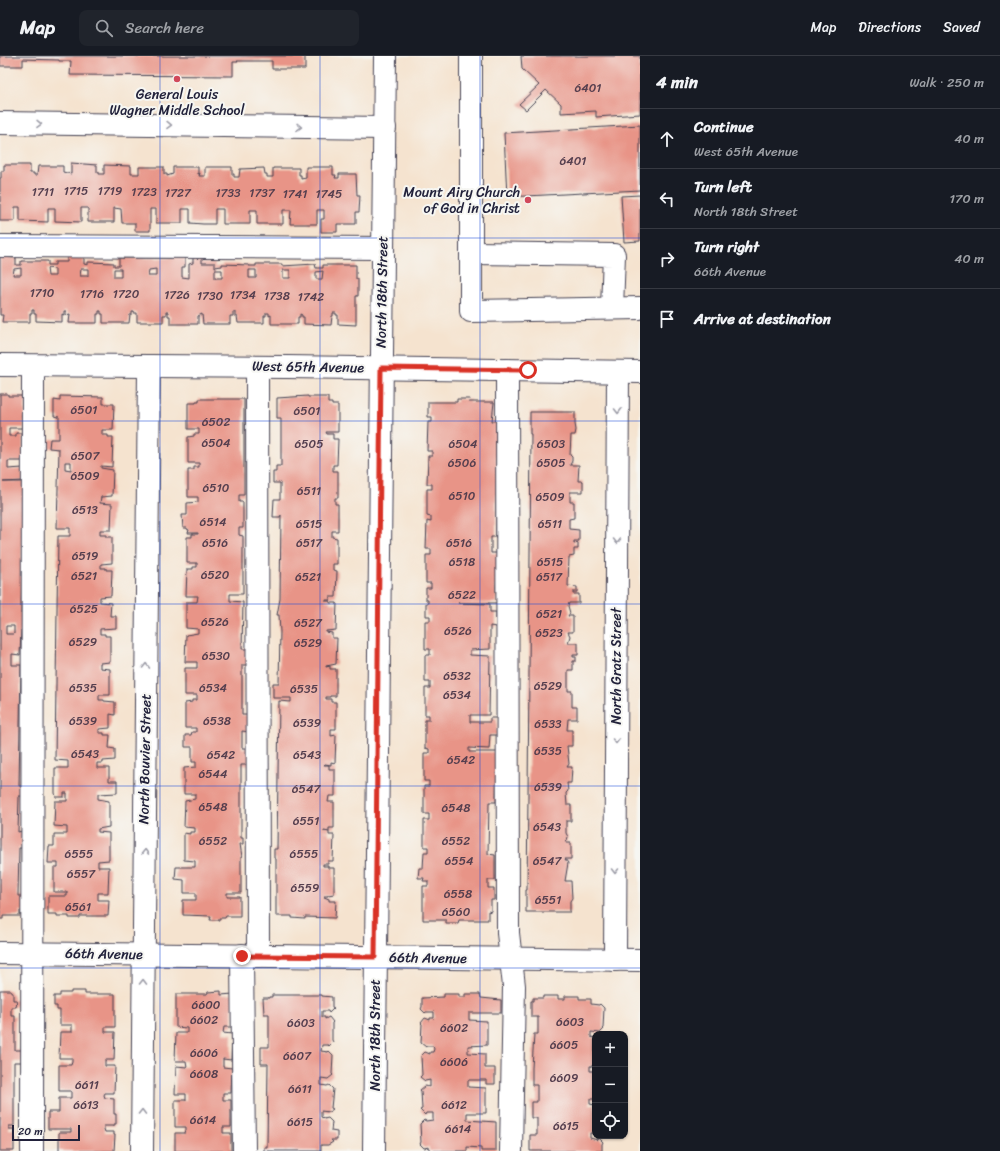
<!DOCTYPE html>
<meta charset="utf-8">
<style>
:root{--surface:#171b24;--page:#20242c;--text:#f1f3f6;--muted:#9ea1a6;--line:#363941}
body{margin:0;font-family:Sriracha,sans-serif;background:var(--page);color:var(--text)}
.controls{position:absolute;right:12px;bottom:12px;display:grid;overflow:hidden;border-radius:8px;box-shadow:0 1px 3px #0004}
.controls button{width:36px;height:36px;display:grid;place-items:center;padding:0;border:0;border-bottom:1px solid var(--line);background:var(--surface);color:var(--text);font:20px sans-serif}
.scale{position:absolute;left:12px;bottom:10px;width:68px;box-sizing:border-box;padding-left:4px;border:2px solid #22223b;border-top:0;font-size:11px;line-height:14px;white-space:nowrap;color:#22223b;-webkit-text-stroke:3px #f6f6f2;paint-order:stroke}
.stop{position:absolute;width:12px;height:12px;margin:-9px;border:3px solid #d93025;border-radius:50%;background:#fff}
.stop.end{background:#d93025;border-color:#fff;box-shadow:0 1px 4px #0008}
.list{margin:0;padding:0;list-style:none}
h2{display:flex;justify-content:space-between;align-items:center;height:52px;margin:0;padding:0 16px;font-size:17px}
h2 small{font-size:13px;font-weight:400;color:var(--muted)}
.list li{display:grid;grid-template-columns:26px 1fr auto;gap:12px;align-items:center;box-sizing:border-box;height:60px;padding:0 16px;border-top:1px solid var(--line)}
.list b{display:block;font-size:15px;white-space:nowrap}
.list p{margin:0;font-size:13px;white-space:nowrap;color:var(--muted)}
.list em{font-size:13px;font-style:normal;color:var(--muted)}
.icon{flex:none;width:22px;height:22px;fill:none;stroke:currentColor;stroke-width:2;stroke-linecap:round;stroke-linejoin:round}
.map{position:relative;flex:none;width:640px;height:1095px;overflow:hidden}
header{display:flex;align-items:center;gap:24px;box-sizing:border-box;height:56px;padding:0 20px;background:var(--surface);border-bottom:1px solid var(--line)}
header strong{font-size:19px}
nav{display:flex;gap:22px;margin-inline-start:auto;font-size:14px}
.search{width:280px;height:36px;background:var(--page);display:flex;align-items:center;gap:10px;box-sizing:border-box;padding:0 14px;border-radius:8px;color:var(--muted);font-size:15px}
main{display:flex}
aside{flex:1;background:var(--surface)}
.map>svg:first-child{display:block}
</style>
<header>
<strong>Map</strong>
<div class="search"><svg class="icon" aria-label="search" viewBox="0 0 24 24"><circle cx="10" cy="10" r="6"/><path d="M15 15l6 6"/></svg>Search here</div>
<nav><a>Map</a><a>Directions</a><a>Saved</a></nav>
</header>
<main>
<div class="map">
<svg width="640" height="1095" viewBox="0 0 640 1095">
<rect width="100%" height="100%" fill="#f6f6f2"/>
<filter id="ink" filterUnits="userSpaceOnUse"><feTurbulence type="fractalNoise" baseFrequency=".025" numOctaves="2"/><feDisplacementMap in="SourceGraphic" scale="8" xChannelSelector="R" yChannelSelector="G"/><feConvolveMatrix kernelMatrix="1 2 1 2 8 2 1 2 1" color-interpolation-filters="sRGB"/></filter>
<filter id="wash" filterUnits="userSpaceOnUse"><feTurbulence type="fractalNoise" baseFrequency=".012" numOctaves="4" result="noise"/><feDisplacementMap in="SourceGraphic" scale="16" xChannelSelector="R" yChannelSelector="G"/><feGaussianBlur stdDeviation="0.9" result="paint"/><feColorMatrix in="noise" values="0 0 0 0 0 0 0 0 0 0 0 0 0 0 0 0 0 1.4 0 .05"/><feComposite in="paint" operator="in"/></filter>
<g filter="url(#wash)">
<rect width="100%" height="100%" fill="#f5e3cf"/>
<g id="blocks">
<g fill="#e89487" fill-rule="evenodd">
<polygon points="0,0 305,0 305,13 272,13 272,5 237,5 238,6 233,6 233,20 70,19 71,5 59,5 59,4 23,3 23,10 0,10"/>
<polygon points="521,0 640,0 640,58 596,61 596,55 561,57 561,48 546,34 526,54 519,48 539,29 522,13"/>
<polygon points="640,69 640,134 507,141 504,77"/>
<polygon points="71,107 97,109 97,116 99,116 99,118 104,118 104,109 131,110 131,118 139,118 139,111 164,111 164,118 167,118 167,120 173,118 173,111 198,111 198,118 200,117 199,120 205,120 205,111 232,111 232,118 234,118 234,121 239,121 240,113 264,112 265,118 267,118 267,121 273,121 273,112 299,112 299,119 301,119 301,123 306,122 306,111 333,111 333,119 336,119 335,122 339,122 339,118 356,118 357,139 360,139 359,156 356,156 356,168 337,168 337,176 321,176 321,163 324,163 324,154 317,154 317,168 290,168 291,154 283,154 283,168 257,168 257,154 250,154 250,168 223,168 223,153 215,153 215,168 203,168 190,167 190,153 182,153 182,167 156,167 156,153 150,153 150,175 135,175 135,167 122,167 121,153 114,152 114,166 88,166 88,152 81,152 81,166 55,165 55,152 48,152 48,166 20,165 20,151 15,151 15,165 0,165 0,122 1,122 1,115 4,115 4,109 30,109 30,117 34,117 34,119 37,119 38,110 63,110 63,116 71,118"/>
<polygon points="640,139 640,185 624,186 621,140"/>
<path d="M0,201L16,202V209H21V205H48V209H55V206H67V201H84V208L88,209V206L114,207V210H119V202H170L169,201H185V211H182V221L189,222V208L193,207V201H202V207H215V211L222,210V208L249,209V210H256V208H282V210L315,208L316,212H323V209H356V223H358V240H356V269L338,268V259H336V257H333V260H332L331,269L304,268V261H302V259L300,258V261H298V268H271V259L269,260V257H266V260H264V267H238L237,260H235V256H233V260H230V268H203L202,258L198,260V268H170V260H168V256H166V259H163V266H137V257H134V256H132V259H130L129,267H103V258H101V255H99V258H97V267H69L70,258L66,259V255H64V259L62,258V266L36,265V258H34V254H32V258H30V266H2L3,259H0ZM21,212V219H13L14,213ZM47,212L55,213V220H48ZM81,213H88V220H80ZM114,213H121V221H114ZM156,213V220H148L149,214ZM215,214H222V222H215ZM249,214H256V222H249ZM283,214H290V222H283ZM323,215L322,223H316V216Z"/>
<path d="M0,338H8V340H26L24,372H9V380H16V377H21V380H23V405H8V413L23,412V425L3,426H31L22,491L21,558H29V574H21L20,599L12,598V609H21L19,730H27V740H19L18,776L22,775V792H19L18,840H26V856L20,855V860H3V863H0ZM6,570H14V578H6Z"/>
<path d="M60,340L103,341V348H114L113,374H102V379H108V381H113L112,411L101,410V412L113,414L112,440L101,441L100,447L112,448L111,474H100V479H106V481H112V507L101,508V512H106V514H112L111,540L100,541V546L111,547L110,560H116V572L100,573V578H105V580H110V606L100,607V612L110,613V639H99V644H104V645L115,646V659L110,658V672L99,673V677H104V679H110L109,692L115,693V704L103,705V707H97V712H109V725H117V737L98,738V743L109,745V771L98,773V776L109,777V804L98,805V811H109L108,837H98V844H109L108,860H80V862H69V860H57V858H48V840H67V836H54V811H58V807H48L49,790H54V778H67V771L54,770L55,745H67V737H64V741H56L55,737V712H68V705L55,704L58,480H70V472H57L59,393L49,392L50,383H59V361L54,360V344L60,345ZM65,406H71V414L65,413Z"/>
<polygon points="308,340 308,341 328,341 328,347 332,347 332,349 338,349 338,376 326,376 327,378 333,378 333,383 338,383 337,409 333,409 333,415 338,415 338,442 335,442 335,448 338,448 338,475 332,475 332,481 337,482 337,508 333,508 333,514 337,515 336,541 330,541 330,544 326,544 326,545 330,545 330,547 337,547 336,574 326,575 326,576 332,577 332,582 337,582 336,608 326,610 326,611 330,610 330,613 336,613 336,640 330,640 330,641 326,641 326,643 331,643 331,646 336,646 336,673 331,673 331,680 336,679 335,707 331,706 331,709 325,708 324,709 329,709 329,713 335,713 335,740 329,740 328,746 334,746 334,772 329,772 329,775 324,774 324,775 329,776 329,779 334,779 333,805 328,805 328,808 323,808 323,810 328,810 328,812 334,812 334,838 328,839 328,840 324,840 324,841 329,843 329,845 336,845 335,862 305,861 305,863 292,862 292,860 276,860 276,803 274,802 274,793 277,793 279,645 291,646 291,642 273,642 273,627 279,627 280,576 279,559 277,559 280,543 281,459 280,461 273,461 274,443 280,443 280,427 273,427 273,416 276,416 276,410 281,410 281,362 277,362 277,342"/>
<polygon points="199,343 244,343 244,439 239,439 239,446 243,446 243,472 239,472 239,479 243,480 243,538 230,538 230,545 243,546 242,593 247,593 247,609 242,609 242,659 249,659 250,676 242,675 242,692 251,692 250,709 241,709 241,782 243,782 243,788 240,788 242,801 241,801 241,837 227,837 227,841 240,841 240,860 226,860 225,862 219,862 219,864 210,864 211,860 183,859 183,844 196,844 196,837 184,837 184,824 175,823 176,811 195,811 195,805 184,804 184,777 190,778 190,776 195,776 195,772 184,771 185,745 195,743 195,738 184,738 184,712 196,711 196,706 192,706 192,691 185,691 185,679 191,679 192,676 196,676 196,672 185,672 185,647 192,646 192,644 197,644 197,639 185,639 185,612 197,612 197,606 185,606 186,579 198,577 198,573 186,572 186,546 197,546 198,540 186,540 187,513 193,513 193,511 197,511 197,507 187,507 187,481 192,481 192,478 198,478 198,477 188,477 189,474 187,473 187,472 183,472 182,459 187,459 187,447 198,446 198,441 188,441 188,414 194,414 194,411 199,411 199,407 188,407 188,381 194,380 194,378 199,378 199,373 188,373 188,347 196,347 196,346 199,346"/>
<polygon points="457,343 470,343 469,346 494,346 492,365 497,365 496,481 491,481 491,497 498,497 496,531 497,547 458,547 490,548 490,556 496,556 496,571 490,570 490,593 470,594 470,599 490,600 489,659 470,659 470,666 490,666 490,662 497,662 497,679 490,679 489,693 469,692 469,696 497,696 496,746 489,746 488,798 495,799 495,824 488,824 488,832 494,832 494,844 491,844 491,856 488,855 488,864 459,864 458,867 446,867 446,864 423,864 423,830 428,830 428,825 423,825 424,822 418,822 419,812 423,812 424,796 428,796 428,791 424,791 424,764 429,764 429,758 424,758 424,730 429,730 429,725 424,725 424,697 429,697 429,693 425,692 425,664 429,664 429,659 425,659 425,632 430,632 430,626 425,626 425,599 430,599 430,593 425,593 425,565 430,565 430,560 426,560 426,547 428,547 428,544 426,544 426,532 431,532 431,527 426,527 426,499 431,499 431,493 426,493 427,465 431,466 431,461 427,460 427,433 432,433 432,428 427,428 428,400 432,400 432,395 427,395 428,366 432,366 432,361 428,361 428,346 457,346"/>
<polygon points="530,356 575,356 575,368 576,374 575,379 571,379 570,399 572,401 572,405 570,409 579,409 578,425 583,425 583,436 570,436 570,446 574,446 574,462 569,463 569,473 579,474 579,485 574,485 574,488 578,487 578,493 574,493 574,500 569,501 568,530 577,531 577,536 573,536 573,538 579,538 579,547 569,547 568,550 570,557 568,560 573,560 573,576 568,576 570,580 568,587 578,587 578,599 573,599 573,601 576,601 576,605 573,605 573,614 568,614 568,635 572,635 572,651 577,651 577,663 568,663 567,674 572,674 572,690 567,690 569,708 567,711 572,711 571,727 567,727 568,735 566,737 567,749 571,749 571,765 566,765 566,777 568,781 566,787 571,787 571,803 565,803 568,807 565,825 571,825 572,842 570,845 570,856 526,856 526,834 527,834 528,740 531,378 530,378"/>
<polygon points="0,934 11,934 11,937 13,937 13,944 17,944 16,951 11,951 11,960 15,960 15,994 22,994 22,1006 14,1006 14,1070 9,1070 9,1073 14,1073 14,1095 0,1095"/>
<polygon points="71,935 85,935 85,938 115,938 115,971 105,971 105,976 115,976 114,1004 105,1004 105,1010 115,1010 114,1037 105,1037 104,1039 105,1042 114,1043 114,1058 116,1058 116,1068 114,1068 114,1070 104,1070 104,1073 105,1076 114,1076 114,1079 115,1079 114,1095 59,1095 59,1076 71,1076 71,1073 48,1073 48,1056 59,1056 59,1042 71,1042 71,1035 59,1035 59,1009 71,1009 72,1006 72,1002 59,1002 60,976 72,976 72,969 60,969 60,954 57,954 57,950 54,950 54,940 60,940 60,937 71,937"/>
<polygon points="221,935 221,939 233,938 232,971 224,971 223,977 232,978 231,1004 223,1003 223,1011 232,1012 231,1037 223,1037 223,1044 231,1044 231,1071 223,1071 223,1077 231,1077 231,1095 175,1095 175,1077 185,1077 186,1074 186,1071 175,1071 175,1044 186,1044 186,1038 175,1038 176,1010 187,1011 186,1005 175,1005 176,977 187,977 187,972 176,971 176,938 207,938 208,936"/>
<polygon points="444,938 459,938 459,941 465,941 465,938 480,938 481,942 501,944 501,957 469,957 469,964 487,965 487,989 468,990 468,997 485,998 485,1012 495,1012 495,1028 486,1028 486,1024 468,1024 468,1031 486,1032 486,1057 467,1057 467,1064 496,1066 496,1095 481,1095 481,1092 467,1091 467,1095 429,1095 429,1091 424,1092 420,1088 421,1086 420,1068 424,1064 426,1065 433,1064 433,1057 426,1057 425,1059 420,1054 422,1053 421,1035 420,1034 425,1030 430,1031 430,1024 425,1025 420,1021 422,1019 421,1000 425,996 430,998 430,996 433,996 434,993 433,990 426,990 426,991 421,987 422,968 421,967 425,962 430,964 430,962 434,962 434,956 426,956 425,957 421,953 422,951 422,942 444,941"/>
<polygon points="272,939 322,939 322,940 332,941 332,951 334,952 329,957 328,955 322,955 322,961 325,961 325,963 329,961 333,966 332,967 332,984 333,986 329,990 328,989 322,989 321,995 328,996 329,995 333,999 332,1018 333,1019 328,1023 321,1022 321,1029 327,1030 329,1029 333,1033 331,1052 333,1053 329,1056 321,1055 321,1061 324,1062 324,1063 328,1062 332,1066 331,1075 337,1076 337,1084 331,1084 333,1086 328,1089 321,1089 321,1095 264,1095 264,1091 267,1091 268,1008 261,1008 261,991 269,991 269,958 264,958 263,942 269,942 269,941 272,941"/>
<polygon points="543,940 558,940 558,943 565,943 565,940 579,940 579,943 591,943 591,948 599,949 600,948 604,952 603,972 604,973 600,977 591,976 591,981 595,982 595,1010 590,1010 590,1015 595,1015 595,1043 590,1043 590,1048 595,1049 595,1077 590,1077 590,1082 598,1084 599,1082 603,1086 602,1088 602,1095 530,1095 530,1079 537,1079 537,1062 531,1062 531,1046 537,1046 537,1029 532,1029 532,1012 534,978 538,978 538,961 531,961 531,945 533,945 533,942 543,942"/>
</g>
</g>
</g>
<g filter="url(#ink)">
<use href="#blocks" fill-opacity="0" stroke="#423f51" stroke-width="1"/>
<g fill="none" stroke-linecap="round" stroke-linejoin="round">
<g stroke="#423f51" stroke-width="24">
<g id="minor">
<polyline points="471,0 471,255 640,252"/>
<polyline points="0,67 385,72"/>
<polyline points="0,190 383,192"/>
<polyline points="471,197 614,199 612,252"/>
<polyline points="0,309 287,311 640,316"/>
<polyline points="257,311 258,900"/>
<polyline points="507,314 508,877 514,930 511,1095"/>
<polyline points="0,897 640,904"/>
<polyline points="242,899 244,1095"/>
<polyline points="615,904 618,316"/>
<polyline points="32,1095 33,310"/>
<polyline points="142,1095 149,311"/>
<polyline points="374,1095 385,0"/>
</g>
</g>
<use href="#minor" stroke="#fff" stroke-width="22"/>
</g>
<defs><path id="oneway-chevron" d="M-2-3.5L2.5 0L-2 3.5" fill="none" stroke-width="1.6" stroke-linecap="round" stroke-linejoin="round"/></defs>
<g stroke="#9c9ca7">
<use href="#oneway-chevron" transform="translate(39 68) rotate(1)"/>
<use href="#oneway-chevron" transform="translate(169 69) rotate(1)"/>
<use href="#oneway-chevron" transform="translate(299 71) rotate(1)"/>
<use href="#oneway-chevron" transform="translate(618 355) rotate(90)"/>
<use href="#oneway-chevron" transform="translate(617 485) rotate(90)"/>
<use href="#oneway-chevron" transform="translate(146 610) rotate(-89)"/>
<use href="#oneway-chevron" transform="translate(616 685) rotate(90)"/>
<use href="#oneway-chevron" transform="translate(145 796) rotate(-89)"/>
<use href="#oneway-chevron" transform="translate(615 815) rotate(90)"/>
<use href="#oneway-chevron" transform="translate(143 926) rotate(-89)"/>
<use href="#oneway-chevron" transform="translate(142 1056) rotate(-89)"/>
</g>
</g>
<g fill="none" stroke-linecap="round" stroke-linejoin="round" filter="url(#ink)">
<polyline stroke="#d93025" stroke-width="5" points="242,900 375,901 381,312 528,314"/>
</g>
<path fill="none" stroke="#1d4ed8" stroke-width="1" stroke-opacity="0.55" d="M160,0V1095M320,0V1095M480,0V1095M0,182H640M0,365H640M0,548H640M0,730H640M0,912H640"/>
<g fill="#d1495b" stroke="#f6f6f2" stroke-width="1.5">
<circle cx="177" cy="23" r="4"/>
<circle cx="528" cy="144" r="4"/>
</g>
<g text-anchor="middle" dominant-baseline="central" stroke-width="4" stroke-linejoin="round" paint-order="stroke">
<g font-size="12" fill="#543e4e">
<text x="588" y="32">6401</text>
<text x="573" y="105">6401</text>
<text x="76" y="135">1715</text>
<text x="110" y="135">1719</text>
<text x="43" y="136">1711</text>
<text x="144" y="136">1723</text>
<text x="178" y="137">1727</text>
<text x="228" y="137">1733</text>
<text x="262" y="137">1737</text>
<text x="295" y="138">1741</text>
<text x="329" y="138">1745</text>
<text x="42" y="237">1710</text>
<text x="92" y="238">1716</text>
<text x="126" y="238">1720</text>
<text x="177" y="239">1726</text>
<text x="243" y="239">1734</text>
<text x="210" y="240">1730</text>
<text x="277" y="240">1738</text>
<text x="311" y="241">1742</text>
<text x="84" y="354">6501</text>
<text x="307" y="355">6501</text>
<text x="216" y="366">6502</text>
<text x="216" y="387">6504</text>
<text x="309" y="388">6505</text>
<text x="463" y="388">6504</text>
<text x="551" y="388">6503</text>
<text x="85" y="400">6507</text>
<text x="462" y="407">6506</text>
<text x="551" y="407">6505</text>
<text x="85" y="420">6509</text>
<text x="216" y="432">6510</text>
<text x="309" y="435">6511</text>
<text x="462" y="440">6510</text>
<text x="550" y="441">6509</text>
<text x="85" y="454">6513</text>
<text x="213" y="466">6514</text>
<text x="309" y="468">6515</text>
<text x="550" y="468">6511</text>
<text x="215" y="487">6516</text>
<text x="309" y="487">6517</text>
<text x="459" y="487">6516</text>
<text x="85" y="500">6519</text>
<text x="462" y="506">6518</text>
<text x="550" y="506">6515</text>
<text x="215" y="519">6520</text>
<text x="84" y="520">6521</text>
<text x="308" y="521">6521</text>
<text x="549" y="521">6517</text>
<text x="462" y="539">6522</text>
<text x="84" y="553">6525</text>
<text x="549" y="558">6521</text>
<text x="215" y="566">6526</text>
<text x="308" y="567">6527</text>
<text x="458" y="575">6526</text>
<text x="549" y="577">6523</text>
<text x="83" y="586">6529</text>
<text x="308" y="587">6529</text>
<text x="216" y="600">6530</text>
<text x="457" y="620">6532</text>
<text x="548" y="630">6529</text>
<text x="83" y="632">6535</text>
<text x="213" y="632">6534</text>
<text x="304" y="633">6535</text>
<text x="457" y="639">6534</text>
<text x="83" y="665">6539</text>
<text x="217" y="665">6538</text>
<text x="307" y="667">6539</text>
<text x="548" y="668">6533</text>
<text x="548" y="695">6535</text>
<text x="85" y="698">6543</text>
<text x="221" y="699">6542</text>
<text x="307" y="699">6543</text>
<text x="461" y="704">6542</text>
<text x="213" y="718">6544</text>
<text x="548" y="731">6539</text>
<text x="306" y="733">6547</text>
<text x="213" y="751">6548</text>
<text x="456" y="752">6548</text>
<text x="306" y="765">6551</text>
<text x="547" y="771">6543</text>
<text x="213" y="785">6552</text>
<text x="456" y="785">6552</text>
<text x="79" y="798">6555</text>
<text x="304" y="798">6555</text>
<text x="459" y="805">6554</text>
<text x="547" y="805">6547</text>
<text x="81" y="818">6557</text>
<text x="305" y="832">6559</text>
<text x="458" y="838">6558</text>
<text x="548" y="844">6551</text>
<text x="78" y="851">6561</text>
<text x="456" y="856">6560</text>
<text x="206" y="949">6600</text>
<text x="204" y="964">6602</text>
<text x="570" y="966">6603</text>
<text x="301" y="967">6603</text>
<text x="454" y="972">6602</text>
<text x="564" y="989">6605</text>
<text x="204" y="997">6606</text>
<text x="297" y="1000">6607</text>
<text x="454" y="1006">6606</text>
<text x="204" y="1018">6608</text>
<text x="564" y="1022">6609</text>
<text x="87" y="1029">6611</text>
<text x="300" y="1033">6611</text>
<text x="86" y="1049">6613</text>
<text x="454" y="1049">6612</text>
<text x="203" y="1064">6614</text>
<text x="300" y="1066">6615</text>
<text x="566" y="1070">6615</text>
<text x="458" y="1073">6614</text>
</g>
<g font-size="14" fill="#22223b" stroke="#f6f6f2">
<text x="177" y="38">General Louis<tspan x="177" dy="16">Wagner Middle School</tspan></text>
<text x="520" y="136" text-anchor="end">Mount Airy Church<tspan x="520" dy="16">of God in Christ</tspan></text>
</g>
<g font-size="14" fill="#22223b" stroke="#f6f6f2">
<text transform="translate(382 236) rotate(-89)">North 18th Street</text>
<text transform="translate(308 311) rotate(1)">West 65th Avenue</text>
<text transform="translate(616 610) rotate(-90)">North Gratz Street</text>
<text transform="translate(145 703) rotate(-89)">North Bouvier Street</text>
<text transform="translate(104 898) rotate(1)">66th Avenue</text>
<text transform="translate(428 902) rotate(1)">66th Avenue</text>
<text transform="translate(375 979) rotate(-90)">North 18th Street</text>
</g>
</g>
</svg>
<div class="controls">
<button>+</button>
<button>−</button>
<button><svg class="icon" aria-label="locate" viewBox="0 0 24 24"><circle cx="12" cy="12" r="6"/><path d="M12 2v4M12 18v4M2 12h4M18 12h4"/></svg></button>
</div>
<div class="scale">20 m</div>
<div class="stop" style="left:528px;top:314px"></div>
<div class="stop end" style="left:242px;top:900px"></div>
</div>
<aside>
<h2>4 min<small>Walk · 250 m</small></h2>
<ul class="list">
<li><svg class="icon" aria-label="ahead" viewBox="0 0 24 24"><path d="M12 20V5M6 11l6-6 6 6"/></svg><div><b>Continue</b><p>West 65th Avenue</p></div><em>40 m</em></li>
<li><svg class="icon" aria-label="left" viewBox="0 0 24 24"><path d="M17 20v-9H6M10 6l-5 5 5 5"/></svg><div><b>Turn left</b><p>North 18th Street</p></div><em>170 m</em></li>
<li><svg class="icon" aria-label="right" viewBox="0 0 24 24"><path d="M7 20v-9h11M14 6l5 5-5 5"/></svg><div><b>Turn right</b><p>66th Avenue</p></div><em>40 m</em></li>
<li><svg class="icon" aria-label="arrive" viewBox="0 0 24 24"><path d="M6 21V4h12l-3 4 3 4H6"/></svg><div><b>Arrive at destination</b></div></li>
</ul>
</aside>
</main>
